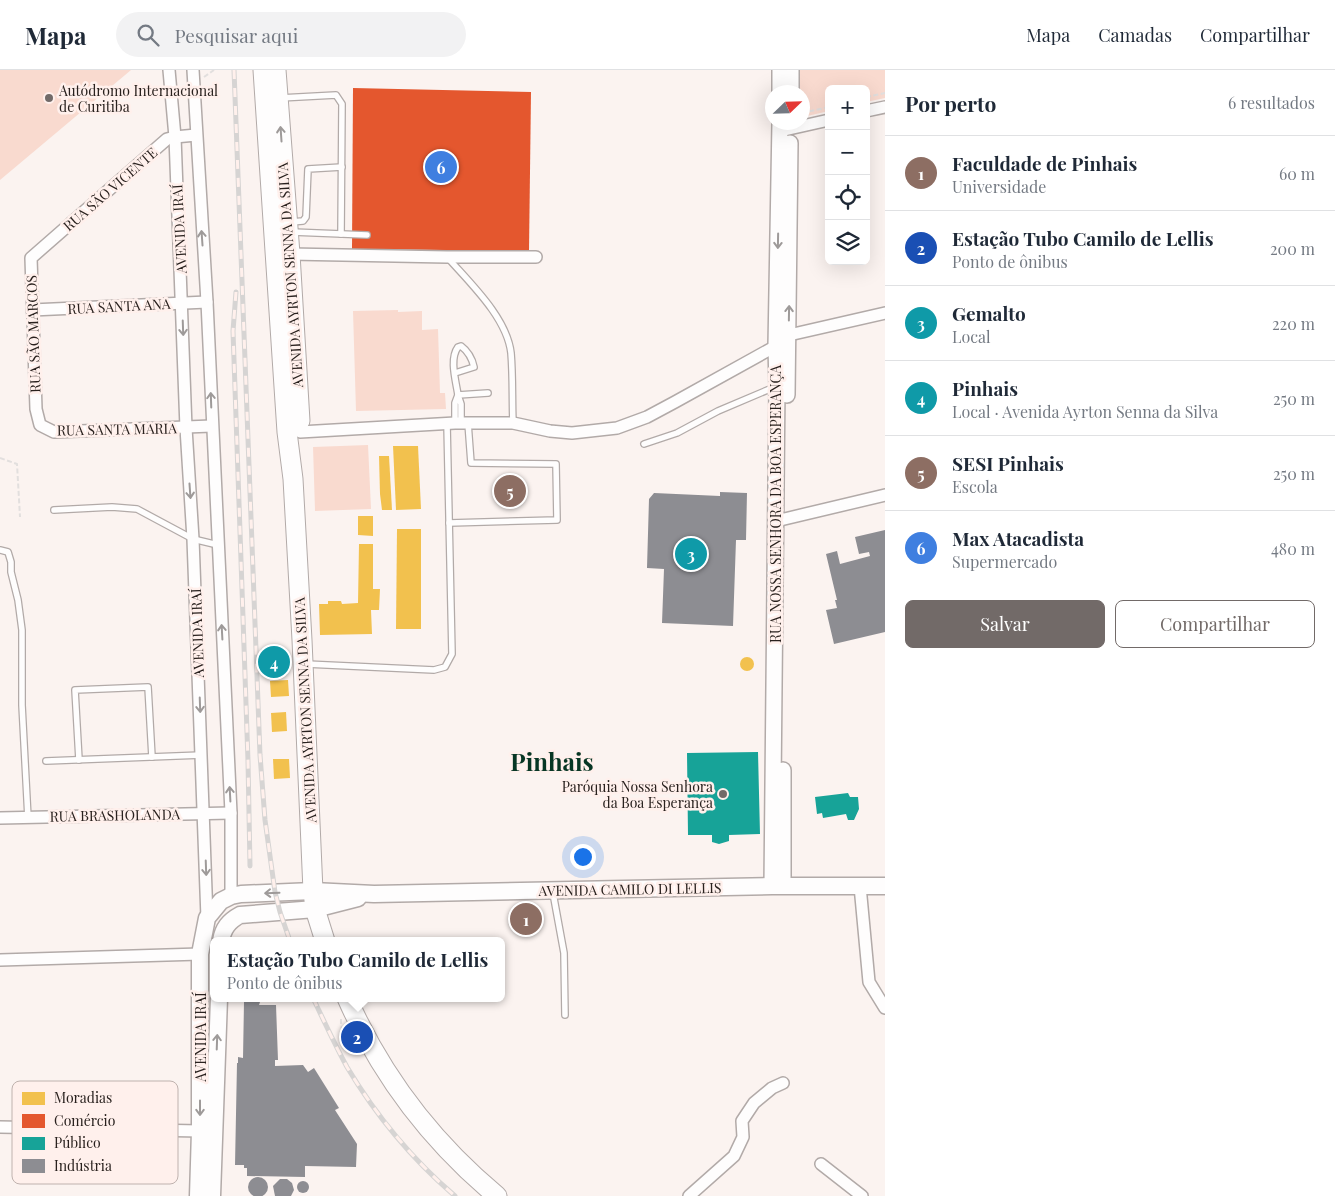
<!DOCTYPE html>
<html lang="pt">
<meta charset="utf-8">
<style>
:root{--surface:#fff;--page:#f2f2f3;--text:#1f2937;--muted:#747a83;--line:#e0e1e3;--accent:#726a68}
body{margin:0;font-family:"Playfair Display",serif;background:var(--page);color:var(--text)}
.controls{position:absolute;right:15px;top:15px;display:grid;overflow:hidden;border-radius:8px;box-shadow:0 5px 20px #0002}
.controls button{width:45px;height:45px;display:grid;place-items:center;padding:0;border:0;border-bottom:1px solid var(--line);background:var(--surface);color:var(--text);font:25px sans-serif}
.compass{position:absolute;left:765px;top:15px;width:45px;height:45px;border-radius:50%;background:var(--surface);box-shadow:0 5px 20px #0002;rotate:67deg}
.you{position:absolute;left:582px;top:786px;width:18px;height:18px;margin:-12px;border:4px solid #fff;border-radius:50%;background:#1a73e8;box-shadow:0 0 0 8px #1a73e833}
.badge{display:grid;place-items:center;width:32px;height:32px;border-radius:50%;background:var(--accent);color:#fff;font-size:16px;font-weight:700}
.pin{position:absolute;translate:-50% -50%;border:2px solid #fff;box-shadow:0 1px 5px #0006}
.popup{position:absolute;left:210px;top:867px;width:295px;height:65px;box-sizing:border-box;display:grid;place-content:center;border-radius:8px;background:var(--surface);filter:drop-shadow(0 1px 4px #0005);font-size:16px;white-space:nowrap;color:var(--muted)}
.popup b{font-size:19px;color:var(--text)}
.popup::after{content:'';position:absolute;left:50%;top:100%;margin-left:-10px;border:10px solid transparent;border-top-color:var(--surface)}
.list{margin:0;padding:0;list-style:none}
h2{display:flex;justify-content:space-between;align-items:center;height:65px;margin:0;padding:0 20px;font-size:21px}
h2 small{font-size:16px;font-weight:400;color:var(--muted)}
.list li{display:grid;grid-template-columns:32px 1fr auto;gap:15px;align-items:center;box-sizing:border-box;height:75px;padding:0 20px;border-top:1px solid var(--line)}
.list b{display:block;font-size:19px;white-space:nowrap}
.list p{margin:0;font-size:16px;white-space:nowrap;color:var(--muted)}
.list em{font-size:16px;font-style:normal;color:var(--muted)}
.actions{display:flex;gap:10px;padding:15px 20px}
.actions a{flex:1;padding:11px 0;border:1px solid var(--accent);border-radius:8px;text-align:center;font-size:18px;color:var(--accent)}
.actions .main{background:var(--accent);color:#fff}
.icon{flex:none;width:28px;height:28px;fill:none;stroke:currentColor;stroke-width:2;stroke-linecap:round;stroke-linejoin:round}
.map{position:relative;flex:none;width:885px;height:1126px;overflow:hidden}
header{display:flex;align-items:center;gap:30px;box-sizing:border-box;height:70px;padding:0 25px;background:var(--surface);border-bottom:1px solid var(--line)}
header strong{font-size:24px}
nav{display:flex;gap:28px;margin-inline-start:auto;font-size:18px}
.search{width:350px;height:45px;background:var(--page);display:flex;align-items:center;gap:12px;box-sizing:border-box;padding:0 18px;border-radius:28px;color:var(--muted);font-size:19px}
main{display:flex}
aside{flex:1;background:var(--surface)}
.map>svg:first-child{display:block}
</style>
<header>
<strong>Mapa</strong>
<div class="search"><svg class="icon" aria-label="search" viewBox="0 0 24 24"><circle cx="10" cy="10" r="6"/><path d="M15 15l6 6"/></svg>Pesquisar aqui</div>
<nav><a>Mapa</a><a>Camadas</a><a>Compartilhar</a></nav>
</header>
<main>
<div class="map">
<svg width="885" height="1126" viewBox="0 0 885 1126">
<rect width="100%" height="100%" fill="#fbf3f0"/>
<g fill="#f9dacf">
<polygon points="0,0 131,0 0,110"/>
<polygon points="799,0 885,0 885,28 866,32 866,19 829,19 829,41 803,47 802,22 799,22"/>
<polygon points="398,240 398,242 422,241 422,260 438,259 440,323 445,323 446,339 356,341 353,241"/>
<polygon points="368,375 371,439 315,441 313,377"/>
</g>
<g fill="#f2c14e">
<polygon points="393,376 418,376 421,439 396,440"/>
<polygon points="379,386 389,386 392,440 382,440 380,424"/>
<polygon points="358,446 373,446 373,466 358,465"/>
<polygon points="397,459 421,459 421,559 396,559"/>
<polygon points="359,474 373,474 373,519 380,519 379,540 371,540 372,564 320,565 319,534 328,534 328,531 341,531 342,534 358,533"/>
<circle cx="747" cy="594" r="7"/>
<polygon points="288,610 289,626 271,627 270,611"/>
<polygon points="286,642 287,661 272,662 271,643"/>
<polygon points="273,689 289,689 290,708 274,709"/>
</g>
<polygon fill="#e4572e" points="353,18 531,22 529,181 352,179"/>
<g fill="#17a398">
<polygon points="285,578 287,605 263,606 261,579"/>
<polygon points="758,682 760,764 729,765 729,771 719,774 712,772 712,765 688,765 687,683"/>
<polygon points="848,723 850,727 858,727 859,739 854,750 848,750 846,744 823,748 822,743 817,744 815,727"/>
</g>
<g fill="#8d8d92">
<polygon points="720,422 747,423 746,470 736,470 733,556 662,553 664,499 647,498 649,429 654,423 720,426"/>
<polygon points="885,460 885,562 834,574 826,540 837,538 835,530 837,530 826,484 837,481 840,494 870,486 869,482 859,484 855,467"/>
<polygon points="244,932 260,932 259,935 276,935 278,990 275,990 275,996 303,995 308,1002 314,998 339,1038 335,1040 357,1074 356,1097 305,1096 305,1107 247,1106 247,1098 244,1098 244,1095 235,1095 237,993 238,993 238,987 243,988"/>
<circle cx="258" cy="1117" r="10"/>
<polygon points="280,1109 287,1109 292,1113 294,1120 291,1126 275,1126 273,1116"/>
<circle cx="303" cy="1117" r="6"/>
</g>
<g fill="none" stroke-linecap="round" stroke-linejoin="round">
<g stroke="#b2aaa8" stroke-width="8">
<g id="service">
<polyline points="280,28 336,25 342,34 341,164"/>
<polyline points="291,152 303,151 306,147 308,99 342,97"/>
<polyline points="292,162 367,165"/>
<path d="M448,188C471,214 507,248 511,283C513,306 512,330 513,353"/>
<path d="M455,303L474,297C472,288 469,282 461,276L458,277C449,289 456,311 458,325L488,323"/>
<polyline points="455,353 455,333 458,325 461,334 461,353"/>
<polyline points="644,374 677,363 718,341 777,316"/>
<polyline points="54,440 112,437 137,439 193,469 218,475"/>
<polyline points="449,453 557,450 556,394 471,393 468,353"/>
<polyline points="0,480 8,482 11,492 11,502 18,530 22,560 22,635 28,748"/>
<polyline points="306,594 434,600 445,597 452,584 447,354"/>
<polyline points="79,690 75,620 148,617 152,687"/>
<polyline points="46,691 202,685"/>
<polyline points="553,823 564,883 565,945"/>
</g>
</g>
<g stroke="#b2aaa8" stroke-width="14">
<g id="minor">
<polyline points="169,0 175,67 186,358 193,469 207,848"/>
<polyline points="193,0 207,232 231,743 231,826"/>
<polyline points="866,41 885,37"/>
<polyline points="780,61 829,50"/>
<polyline points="196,65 175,67 167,69 31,188 36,339 40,355 54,362 212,356"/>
<polyline points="290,184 447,187 536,187"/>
<polyline points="32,240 207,232"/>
<polyline points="300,362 455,353 513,353 550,361 572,363 617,358 647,347 675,332 776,276 789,265 885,243"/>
<polyline points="776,451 885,425"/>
<polyline points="0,748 231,743"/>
<polyline points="860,816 869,912 885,938"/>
<polyline points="0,890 200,884"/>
<polyline points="0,1057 200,1061"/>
<polyline points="821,1094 862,1126"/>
<polyline points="689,1126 734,1086 743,1067 742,1051 754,1033 772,1018 783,1013"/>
</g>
</g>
<g stroke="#b2aaa8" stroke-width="18">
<g id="tertiary">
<polyline points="780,0 780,22"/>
<polyline points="791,22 791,0"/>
<polyline points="787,325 790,73"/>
<polyline points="772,816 777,316 776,276 780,52"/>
<polyline points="783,816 783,700"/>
</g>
</g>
<g stroke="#b2aaa8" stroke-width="19">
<g id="secondary">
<path d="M221,871C223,858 229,851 240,845L315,839L358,828"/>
<polyline points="198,1126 200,1061 200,884 207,848 221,831 231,826 241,824 313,821 374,824 772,816 885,816"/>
<polyline points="212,1126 219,928"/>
</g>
</g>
<g stroke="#b2aaa8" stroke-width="21">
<g id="primary">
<polyline points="263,0 287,362 293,409 302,570 313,821 315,839 325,871"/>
<polyline points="276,0 290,184 300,351"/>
<path d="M347,928C381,1005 432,1072 497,1126"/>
</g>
</g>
<g stroke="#e2dfde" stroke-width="2" stroke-dasharray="5 2.5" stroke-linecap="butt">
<polyline points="204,7 214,0"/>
<polyline points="866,27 885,23"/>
<polyline points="802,43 829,37"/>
<polyline points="0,388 17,394 20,447"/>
<path d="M341,949C340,961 349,977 359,982"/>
</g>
<use href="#service" stroke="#fefdfd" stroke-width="5.5"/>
<use href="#minor" stroke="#fefdfd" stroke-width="11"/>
<use href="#tertiary" stroke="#fefdfd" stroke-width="15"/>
<use href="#secondary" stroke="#fefdfd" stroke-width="16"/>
<use href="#primary" stroke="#fefdfd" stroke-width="19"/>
<g stroke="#d6d4d3" stroke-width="5">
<g id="rail">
<polyline points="234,0 260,685 265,750 275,822 280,842 290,871"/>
<polyline points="236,222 233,261 248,691 250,796"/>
<path d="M313,928C324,951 335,975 347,997C375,1044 413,1090 455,1126"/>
</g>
</g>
<use href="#rail" stroke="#fff0ec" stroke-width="3" stroke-dasharray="9" stroke-linecap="butt"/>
</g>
<defs><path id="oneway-shaft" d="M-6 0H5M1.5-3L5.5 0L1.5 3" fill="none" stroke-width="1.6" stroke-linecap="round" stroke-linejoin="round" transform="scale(1.25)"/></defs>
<g stroke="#9e9a99">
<use href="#oneway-shaft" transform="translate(281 64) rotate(-94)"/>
<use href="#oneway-shaft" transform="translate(202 168) rotate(-94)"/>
<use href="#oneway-shaft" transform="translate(778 171) rotate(91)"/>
<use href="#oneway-shaft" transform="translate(789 243) rotate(-89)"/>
<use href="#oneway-shaft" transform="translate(183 258) rotate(88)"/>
<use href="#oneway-shaft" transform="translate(211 330) rotate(-92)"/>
<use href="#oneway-shaft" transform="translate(190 421) rotate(86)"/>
<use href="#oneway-shaft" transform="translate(222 562) rotate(-93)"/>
<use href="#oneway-shaft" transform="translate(200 635) rotate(88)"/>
<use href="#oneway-shaft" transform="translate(230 724) rotate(-93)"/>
<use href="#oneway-shaft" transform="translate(206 798) rotate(88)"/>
<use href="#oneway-shaft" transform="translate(272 823) rotate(178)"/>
<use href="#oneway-shaft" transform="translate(217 972) rotate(-88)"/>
<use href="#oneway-shaft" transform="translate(200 1038) rotate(90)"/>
</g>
<g fill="#726a68" stroke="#fff0ec" stroke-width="2">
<circle cx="49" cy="28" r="5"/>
<circle cx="723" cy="724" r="5"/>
</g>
<g text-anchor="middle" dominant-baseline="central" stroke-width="5" stroke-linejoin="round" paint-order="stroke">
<g font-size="14" fill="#29211e" stroke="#fff0ec" text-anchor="start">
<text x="59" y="20">Autódromo Internacional<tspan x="59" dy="16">de Curitiba</tspan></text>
<text x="713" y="716" text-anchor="end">Paróquia Nossa Senhora<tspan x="713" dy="16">da Boa Esperança</tspan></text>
</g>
<g font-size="14" fill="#29211e" stroke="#fff0ec">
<text transform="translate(110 119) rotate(-41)">RUA SÃO VICENTE</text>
<text transform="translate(179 159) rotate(-93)">AVENIDA IRAÍ</text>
<text transform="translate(290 205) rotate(-94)">AVENIDA AYRTON SENNA DA SILVA</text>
<text transform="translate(119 236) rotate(-3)">RUA SANTA ANA</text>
<text transform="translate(33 264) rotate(-92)">RUA SÃO MARCOS</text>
<text transform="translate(117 359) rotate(-1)">RUA SANTA MARIA</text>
<text transform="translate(775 434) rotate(-90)">RUA NOSSA SENHORA DA BOA ESPERANÇA</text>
<text transform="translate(197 563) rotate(-92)">AVENIDA IRAÍ</text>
<text transform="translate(305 640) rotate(-93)">AVENIDA AYRTON SENNA DA SILVA</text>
<text transform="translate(115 745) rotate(-1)">RUA BRASHOLANDA</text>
<text transform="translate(630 819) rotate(-1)">AVENIDA CAMILO DI LELLIS</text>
<text transform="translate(200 967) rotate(-90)">AVENIDA IRAÍ</text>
</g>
<g font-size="24" font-weight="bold" fill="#073624" stroke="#fff0ec">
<text x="552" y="691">Pinhais</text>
</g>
</g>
<rect x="12" y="1011" width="166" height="103" rx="8" fill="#fff0ec" stroke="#bfb2ae" stroke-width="1"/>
<rect x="22" y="1022" width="23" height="13" fill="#f2c14e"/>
<rect x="22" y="1044" width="23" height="14" fill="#e4572e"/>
<rect x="22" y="1067" width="23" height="13" fill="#17a398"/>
<rect x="22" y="1089" width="23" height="14" fill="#8d8d92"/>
<g font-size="14" fill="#29211e">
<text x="54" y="1033">Moradias</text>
<text x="54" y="1056">Comércio</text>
<text x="54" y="1078">Público</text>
<text x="54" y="1101">Indústria</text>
</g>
</svg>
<div class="controls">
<button>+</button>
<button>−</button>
<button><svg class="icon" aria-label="locate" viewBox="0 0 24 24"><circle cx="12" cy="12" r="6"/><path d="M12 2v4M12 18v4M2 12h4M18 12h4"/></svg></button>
<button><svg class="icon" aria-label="layers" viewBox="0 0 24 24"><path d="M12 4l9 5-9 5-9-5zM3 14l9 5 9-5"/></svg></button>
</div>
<svg class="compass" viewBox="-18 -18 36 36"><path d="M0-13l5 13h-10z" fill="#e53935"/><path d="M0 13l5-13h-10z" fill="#747a83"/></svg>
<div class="you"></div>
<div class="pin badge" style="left:526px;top:849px;background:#8d6e63">1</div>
<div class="pin badge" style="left:357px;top:967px;background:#1a4fb4">2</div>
<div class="popup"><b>Estação Tubo Camilo de Lellis</b>Ponto de ônibus</div>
<div class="pin badge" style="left:691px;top:484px;background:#0f9aa8">3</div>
<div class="pin badge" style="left:274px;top:592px;background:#0f9aa8">4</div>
<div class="pin badge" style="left:510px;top:421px;background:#8d6e63">5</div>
<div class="pin badge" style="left:441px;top:97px;background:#3f7fe0">6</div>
</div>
<aside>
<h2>Por perto<small>6 resultados</small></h2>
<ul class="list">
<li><span class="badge" style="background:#8d6e63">1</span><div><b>Faculdade de Pinhais</b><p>Universidade</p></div><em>60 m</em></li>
<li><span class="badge" style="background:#1a4fb4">2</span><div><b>Estação Tubo Camilo de Lellis</b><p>Ponto de ônibus</p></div><em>200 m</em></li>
<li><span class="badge" style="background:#0f9aa8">3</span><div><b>Gemalto</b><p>Local</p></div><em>220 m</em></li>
<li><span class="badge" style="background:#0f9aa8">4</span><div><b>Pinhais</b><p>Local · Avenida Ayrton Senna da Silva</p></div><em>250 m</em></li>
<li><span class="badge" style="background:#8d6e63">5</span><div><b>SESI Pinhais</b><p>Escola</p></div><em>250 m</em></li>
<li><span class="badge" style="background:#3f7fe0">6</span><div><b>Max Atacadista</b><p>Supermercado</p></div><em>480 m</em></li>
</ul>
<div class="actions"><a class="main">Salvar</a><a>Compartilhar</a></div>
</aside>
</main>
